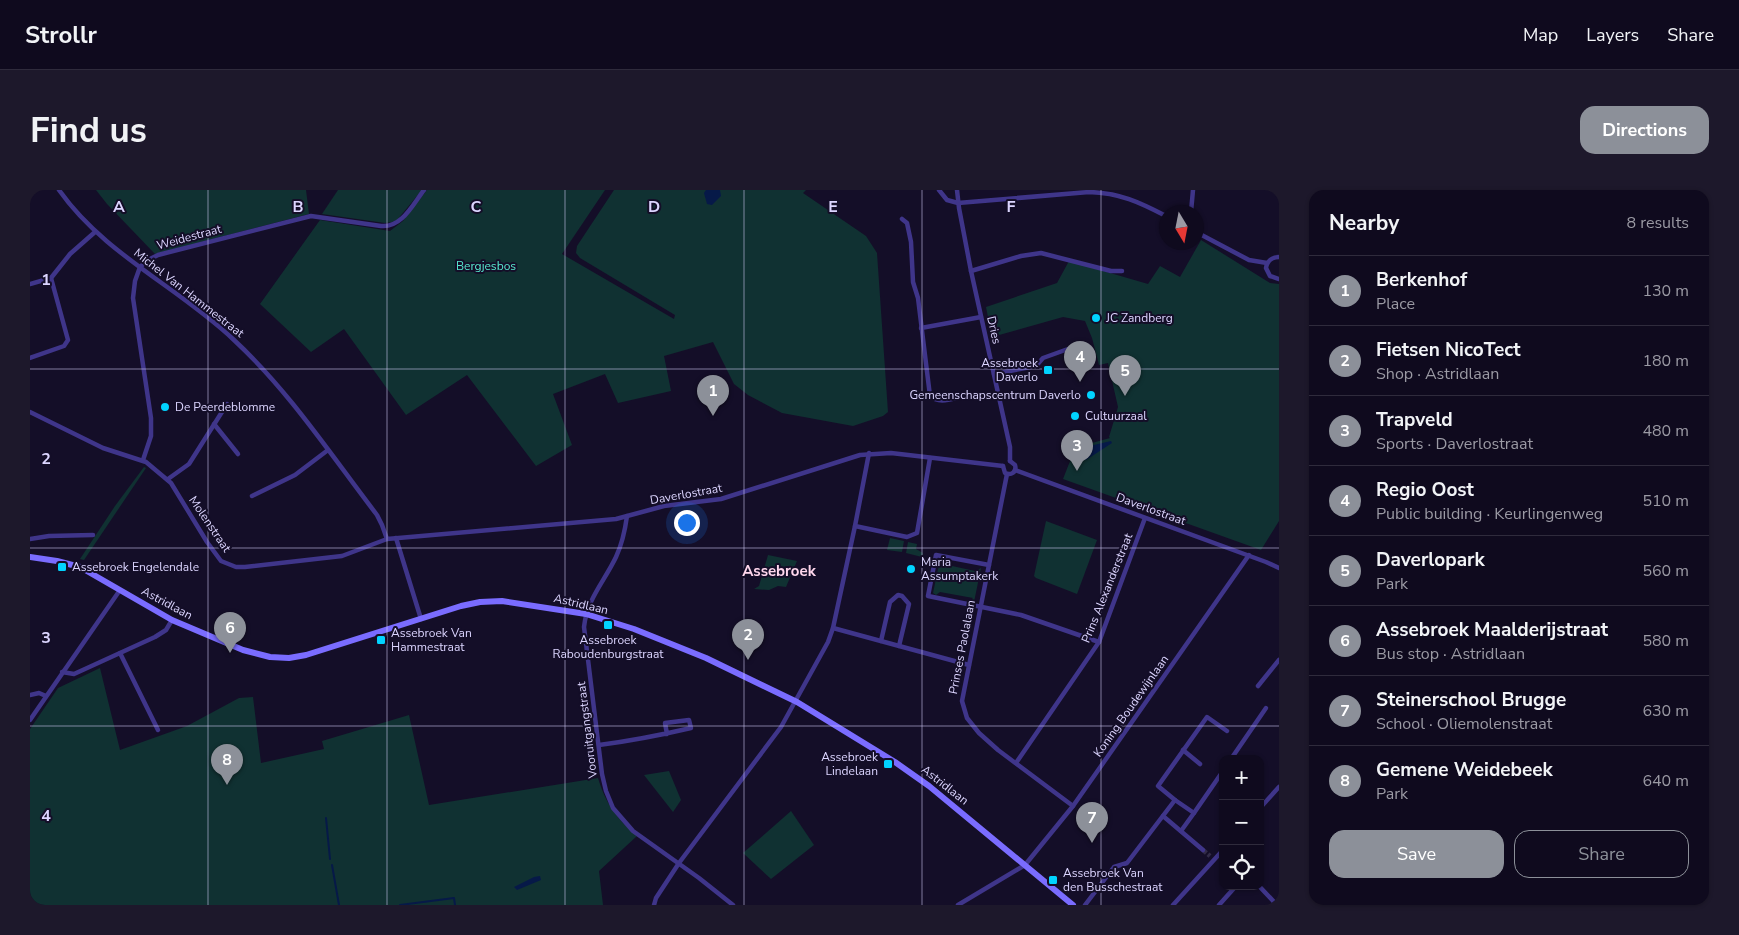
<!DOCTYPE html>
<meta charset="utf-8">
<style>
:root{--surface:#0f0a1e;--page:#1d182b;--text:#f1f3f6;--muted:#9b9aa4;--line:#2f2b3c;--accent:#8c9099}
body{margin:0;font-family:"Nunito Sans",sans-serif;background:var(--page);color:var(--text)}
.controls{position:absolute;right:15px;bottom:15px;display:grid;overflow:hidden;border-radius:10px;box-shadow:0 1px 4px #0004}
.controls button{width:45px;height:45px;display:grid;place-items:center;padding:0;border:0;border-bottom:1px solid var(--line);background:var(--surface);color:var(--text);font:25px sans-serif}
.compass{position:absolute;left:1129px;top:15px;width:45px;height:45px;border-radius:50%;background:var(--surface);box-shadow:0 1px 4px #0004;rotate:170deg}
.you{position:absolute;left:656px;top:332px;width:18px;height:18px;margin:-12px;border:4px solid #fff;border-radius:50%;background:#1a73e8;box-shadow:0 0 0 8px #1a73e833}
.badge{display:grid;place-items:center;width:32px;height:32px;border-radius:50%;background:var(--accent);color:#fff;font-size:16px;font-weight:700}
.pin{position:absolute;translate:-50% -41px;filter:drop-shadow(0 1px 2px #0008)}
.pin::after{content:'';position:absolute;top:26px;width:18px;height:15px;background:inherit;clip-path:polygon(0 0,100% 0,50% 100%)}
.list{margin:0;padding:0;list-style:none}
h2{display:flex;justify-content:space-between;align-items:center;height:65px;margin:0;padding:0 20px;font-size:21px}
h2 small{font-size:16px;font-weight:400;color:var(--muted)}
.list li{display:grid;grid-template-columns:32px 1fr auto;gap:15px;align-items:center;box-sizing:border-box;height:70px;padding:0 20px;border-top:1px solid var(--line)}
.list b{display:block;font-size:19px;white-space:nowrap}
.list p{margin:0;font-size:16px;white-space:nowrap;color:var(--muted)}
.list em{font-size:16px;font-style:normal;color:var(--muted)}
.actions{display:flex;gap:10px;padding:15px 20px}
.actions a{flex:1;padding:11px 0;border:1px solid var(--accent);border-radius:15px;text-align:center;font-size:18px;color:var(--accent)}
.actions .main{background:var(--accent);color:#fff}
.icon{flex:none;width:28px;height:28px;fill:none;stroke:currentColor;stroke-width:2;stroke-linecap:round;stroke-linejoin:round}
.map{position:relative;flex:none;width:1249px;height:715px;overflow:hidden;border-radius:15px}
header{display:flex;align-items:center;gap:30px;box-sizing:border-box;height:70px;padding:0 25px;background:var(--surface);border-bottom:1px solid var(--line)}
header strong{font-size:24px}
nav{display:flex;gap:28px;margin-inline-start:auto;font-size:18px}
.intro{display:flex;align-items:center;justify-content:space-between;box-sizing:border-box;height:120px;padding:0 30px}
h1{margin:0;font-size:35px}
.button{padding:12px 22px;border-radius:15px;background:var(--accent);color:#fff;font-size:18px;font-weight:700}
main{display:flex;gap:30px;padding:0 30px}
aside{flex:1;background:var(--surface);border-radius:15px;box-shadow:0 1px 4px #0004}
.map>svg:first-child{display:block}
</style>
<header>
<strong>Strollr</strong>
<nav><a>Map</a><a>Layers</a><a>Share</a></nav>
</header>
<div class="intro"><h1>Find us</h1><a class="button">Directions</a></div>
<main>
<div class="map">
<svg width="1249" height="715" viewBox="0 0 1249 715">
<rect width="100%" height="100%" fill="#140e28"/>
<g fill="#103132">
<polygon points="66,0 276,0 279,24 125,64 77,14"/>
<polygon points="308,0 392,0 367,30 362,32 355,33 292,24"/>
<polygon points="397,0 575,0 532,64 644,129 645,125 550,68 546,63 547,56 584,0 776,0 773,3 836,46 847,63 858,222 853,226 823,236 752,223 718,205 704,194 683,152 634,166 641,201 588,213 575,184 523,204 542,255 506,276 437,185 376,225 314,139 281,162 230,114 290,30 360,41 373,31"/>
<polygon points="1171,50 1240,93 1249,94 1249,331 1231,360 1033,289 1044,261 1040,259 1080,248 1079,247 1088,217 1078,173 1069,175 1062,148 1055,131 1033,127 962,147 956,117 1027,93 1039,71 1118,94 1130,76 1150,87"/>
<polygon points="114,277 116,278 54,370 50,369 85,316"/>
<polygon points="1016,331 1067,350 1047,404 1006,388 1004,386"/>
<polygon points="860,348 874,351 872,362 857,360"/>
<polygon points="878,352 887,354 886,359 893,363 892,367 876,363"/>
<polygon points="738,365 767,371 756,397 748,396 739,400 724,399 729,396"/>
<polygon points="910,370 917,371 913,374 945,381 951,378 944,412 939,412 943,408 910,402 906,405 903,403"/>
<path d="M70,478L90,560L157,536L209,508L223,507L231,573L294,559L292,551L379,525L399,615L568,588C576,614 586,628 607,646L569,681L573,715H0V539L28,498Z"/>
<polygon points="639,581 651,610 643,622 614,585"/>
<polygon points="761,621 784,655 741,689 713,663"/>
</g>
<g fill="#061948">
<polygon points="676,0 690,0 691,6 682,15 677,14 674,3"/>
<polygon points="1081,251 1082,253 1056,270 1046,267 1045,260 1047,259"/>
<polygon points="510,686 511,690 487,700 484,697 504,687"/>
</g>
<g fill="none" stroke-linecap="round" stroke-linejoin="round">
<g stroke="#061948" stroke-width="2">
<polyline points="296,628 300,669"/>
<polyline points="302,675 309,715"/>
<polyline points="370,715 424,708 425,715"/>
</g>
<polyline stroke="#322c48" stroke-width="4.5" stroke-dasharray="4.5 2" stroke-linecap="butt" points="1173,660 1180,666"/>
<g stroke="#3f358a" stroke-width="4.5">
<path d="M29,0C74,64 148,97 204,150C259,201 301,265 347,325L352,335L357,349"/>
<path d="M909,0L917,10L928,13L1059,2C1090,3 1109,12 1136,26"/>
<polyline points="927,0 929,18 941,81 980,257 980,271"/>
<polyline points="1161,22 1163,0"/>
<path d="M872,29L877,33L881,52L883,92L888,108L900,206C909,215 927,208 937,204"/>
<polyline points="1166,42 1219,70 1237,73"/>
<path d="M1249,67C1242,67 1237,71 1236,78L1240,86L1249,89"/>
<polyline points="941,81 991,66 1011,63 1081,81 1092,81"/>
<polyline points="0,94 21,88 40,64 65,42"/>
<polyline points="891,138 951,127"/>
<polyline points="0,168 34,156 38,150 21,88"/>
<polyline points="964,184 1006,176 1013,168 1038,159"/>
<polyline points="0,222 73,258 116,272 141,293 177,352 191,371 206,377 215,377 312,366 357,349 586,329 634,316 691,309 830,265 861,263 973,276"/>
<polyline points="184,234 208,264"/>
<path d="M113,270L121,246V228L103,108L105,91L110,77L118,70L128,65L281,26L351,36C372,38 383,14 394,0"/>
<path d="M973,276L975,283C981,286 987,282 985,275L980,271"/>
<polyline points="985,280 1236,372 1249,378"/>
<polyline points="977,284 932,511 937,528 949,543 968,560 1043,616"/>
<polyline points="138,289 159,274 197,214"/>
<polyline points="222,306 265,285 298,260"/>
<path d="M597,326C595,341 592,354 586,367C574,392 557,409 554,437L572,584L576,601L583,618L603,641L669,688L703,715"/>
<polyline points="825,336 877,347 887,343 900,268"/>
<polyline points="366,348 391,429"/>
<polyline points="0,349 19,346 63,345"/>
<polyline points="959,375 906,365 898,406 991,425 1069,452"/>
<polyline points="803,438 939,475"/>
<polyline points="851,451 860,412 868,405 872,406 879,414 869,456"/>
<polyline points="90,463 128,540"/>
<polyline points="32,482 44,484 125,447 136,440 142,430"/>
<polyline points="1228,496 1249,470"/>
<polyline points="0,505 9,503 16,506"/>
<polyline points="0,530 90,400"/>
<path d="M569,555C600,551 631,545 661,538L659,530L635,533L637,544"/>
<polyline points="1153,560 1170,574"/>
<polyline points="1201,569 1236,518"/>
<polyline points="986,573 1069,452 1115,328"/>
<polyline points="1145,610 1164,623 1151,641"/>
<polyline points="1230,618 1249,597"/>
<polyline points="1164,623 1193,581"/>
<polyline points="1133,626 1173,660"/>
<polyline points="1229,696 1247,715"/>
<polyline points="624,715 626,708 649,673 751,537 798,452 803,438 825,336 839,263"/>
<polyline points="928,715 995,675 1043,616 1219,365"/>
<polyline points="1055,715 1084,677 1097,673 1145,610 1128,596 1177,527 1197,541"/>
<polyline points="1143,715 1193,660"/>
<polyline points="1189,715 1206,696"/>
</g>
<polyline stroke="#7a6cff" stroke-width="6" points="0,367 27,371 50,377 142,430 213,460 240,467 259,468 276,465 431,416 450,412 472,411 556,424 604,439 676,468 767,512 865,572 899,596 1043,715"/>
</g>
<path fill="none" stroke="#dcd5ff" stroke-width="1" stroke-opacity="0.55" d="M178,0V715M357,0V715M535,0V715M714,0V715M892,0V715M1071,0V715M0,179H1249M0,358H1249M0,536H1249"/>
<g fill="#01d3ff" stroke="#140e28" stroke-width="2">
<circle cx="1066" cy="128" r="5"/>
<rect x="1013" y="175" width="10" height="10" rx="2.5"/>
<circle cx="1061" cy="205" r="5"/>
<circle cx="135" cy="217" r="5"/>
<circle cx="1045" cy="226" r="5"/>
<rect x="27" y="372" width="10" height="10" rx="2.5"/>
<circle cx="881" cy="379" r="5"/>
<rect x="573" y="430" width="10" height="10" rx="2.5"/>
<rect x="346" y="445" width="10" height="10" rx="2.5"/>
<rect x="853" y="569" width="10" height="10" rx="2.5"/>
<rect x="1018" y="685" width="10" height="10" rx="2.5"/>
</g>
<g text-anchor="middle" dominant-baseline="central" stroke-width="4" stroke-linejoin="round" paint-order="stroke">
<g font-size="12" fill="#dcd5ff" stroke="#140e28">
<text transform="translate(159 47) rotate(-15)">Weidestraat</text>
<text transform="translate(159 103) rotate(38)">Michel Van Hammestraat</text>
<text transform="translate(964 140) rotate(77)">Dries</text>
<text transform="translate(656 304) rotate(-10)">Daverlostraat</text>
<text transform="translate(1121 319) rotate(20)">Daverlostraat</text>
<text transform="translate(180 334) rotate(56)">Molenstraat</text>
<text transform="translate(1077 398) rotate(-68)">Prins Alexanderstraat</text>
<text transform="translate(137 413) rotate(28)">Astridlaan</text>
<text transform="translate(551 414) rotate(13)">Astridlaan</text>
<text transform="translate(932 457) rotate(-79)">Prinses Paolalaan</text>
<text transform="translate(1101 516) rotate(-55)">Koning Boudewijnlaan</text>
<text transform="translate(557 540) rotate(-97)">Vooruitgangstraat</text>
<text transform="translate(915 595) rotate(38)">Astridlaan</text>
</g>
<g font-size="12" fill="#57e9cf" stroke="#140e28">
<text x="456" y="76">Bergjesbos</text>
</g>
<g font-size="12" fill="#dcd5ff" stroke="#140e28" text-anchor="start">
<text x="1076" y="128">JC Zandberg</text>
<text x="1008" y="173" text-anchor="end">Assebroek<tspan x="1008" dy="14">Daverlo</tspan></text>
<text x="1051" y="205" text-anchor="end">Gemeenschapscentrum Daverlo</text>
<text x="145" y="217">De Peerdeblomme</text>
<text x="1055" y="226">Cultuurzaal</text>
<text x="891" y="372">Maria<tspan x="891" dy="14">Assumptakerk</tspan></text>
<text x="42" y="377">Assebroek Engelendale</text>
<text x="361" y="443">Assebroek Van<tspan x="361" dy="14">Hammestraat</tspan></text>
<text x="578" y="450" text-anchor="middle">Assebroek<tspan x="578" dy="14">Raboudenburgstraat</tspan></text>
<text x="848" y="567" text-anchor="end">Assebroek<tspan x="848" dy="14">Lindelaan</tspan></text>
<text x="1033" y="683">Assebroek Van<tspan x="1033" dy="14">den Busschestraat</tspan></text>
</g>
<g font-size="15" font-weight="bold" fill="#ffd7ed" stroke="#140e28">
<text x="749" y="381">Assebroek</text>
</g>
</g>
<g font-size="16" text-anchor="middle" font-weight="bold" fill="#dcd5ff" stroke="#140e28" stroke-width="4" stroke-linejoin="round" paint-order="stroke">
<text x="89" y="22">A</text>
<text x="268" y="22">B</text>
<text x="446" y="22">C</text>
<text x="624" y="22">D</text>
<text x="803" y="22">E</text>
<text x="981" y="22">F</text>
<text x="16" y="95">1</text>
<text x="16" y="274">2</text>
<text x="16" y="453">3</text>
<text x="16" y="631">4</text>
</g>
</svg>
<div class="controls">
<button>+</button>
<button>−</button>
<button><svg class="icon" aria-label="locate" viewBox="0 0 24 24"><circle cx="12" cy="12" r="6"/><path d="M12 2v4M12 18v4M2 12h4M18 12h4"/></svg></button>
</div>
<svg class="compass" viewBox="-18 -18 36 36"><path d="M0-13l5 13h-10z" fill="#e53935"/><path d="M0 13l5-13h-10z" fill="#9b9aa4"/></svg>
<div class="you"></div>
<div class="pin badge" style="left:683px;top:226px">1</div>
<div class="pin badge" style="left:718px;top:470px">2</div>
<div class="pin badge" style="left:1047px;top:281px">3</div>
<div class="pin badge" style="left:1050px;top:192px">4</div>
<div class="pin badge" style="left:1095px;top:206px">5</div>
<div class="pin badge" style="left:200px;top:463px">6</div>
<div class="pin badge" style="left:1062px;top:653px">7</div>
<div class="pin badge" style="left:197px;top:595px">8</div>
</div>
<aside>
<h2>Nearby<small>8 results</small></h2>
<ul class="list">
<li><span class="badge">1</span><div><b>Berkenhof</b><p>Place</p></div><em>130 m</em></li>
<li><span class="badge">2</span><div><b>Fietsen NicoTect</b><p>Shop · Astridlaan</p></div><em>180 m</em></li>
<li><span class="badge">3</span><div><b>Trapveld</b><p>Sports · Daverlostraat</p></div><em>480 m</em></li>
<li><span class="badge">4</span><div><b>Regio Oost</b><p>Public building · Keurlingenweg</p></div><em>510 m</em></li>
<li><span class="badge">5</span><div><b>Daverlopark</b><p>Park</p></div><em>560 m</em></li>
<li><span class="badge">6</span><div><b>Assebroek Maalderijstraat</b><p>Bus stop · Astridlaan</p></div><em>580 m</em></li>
<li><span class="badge">7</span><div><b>Steinerschool Brugge</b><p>School · Oliemolenstraat</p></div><em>630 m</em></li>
<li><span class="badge">8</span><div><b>Gemene Weidebeek</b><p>Park</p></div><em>640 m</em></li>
</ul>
<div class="actions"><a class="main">Save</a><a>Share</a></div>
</aside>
</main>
